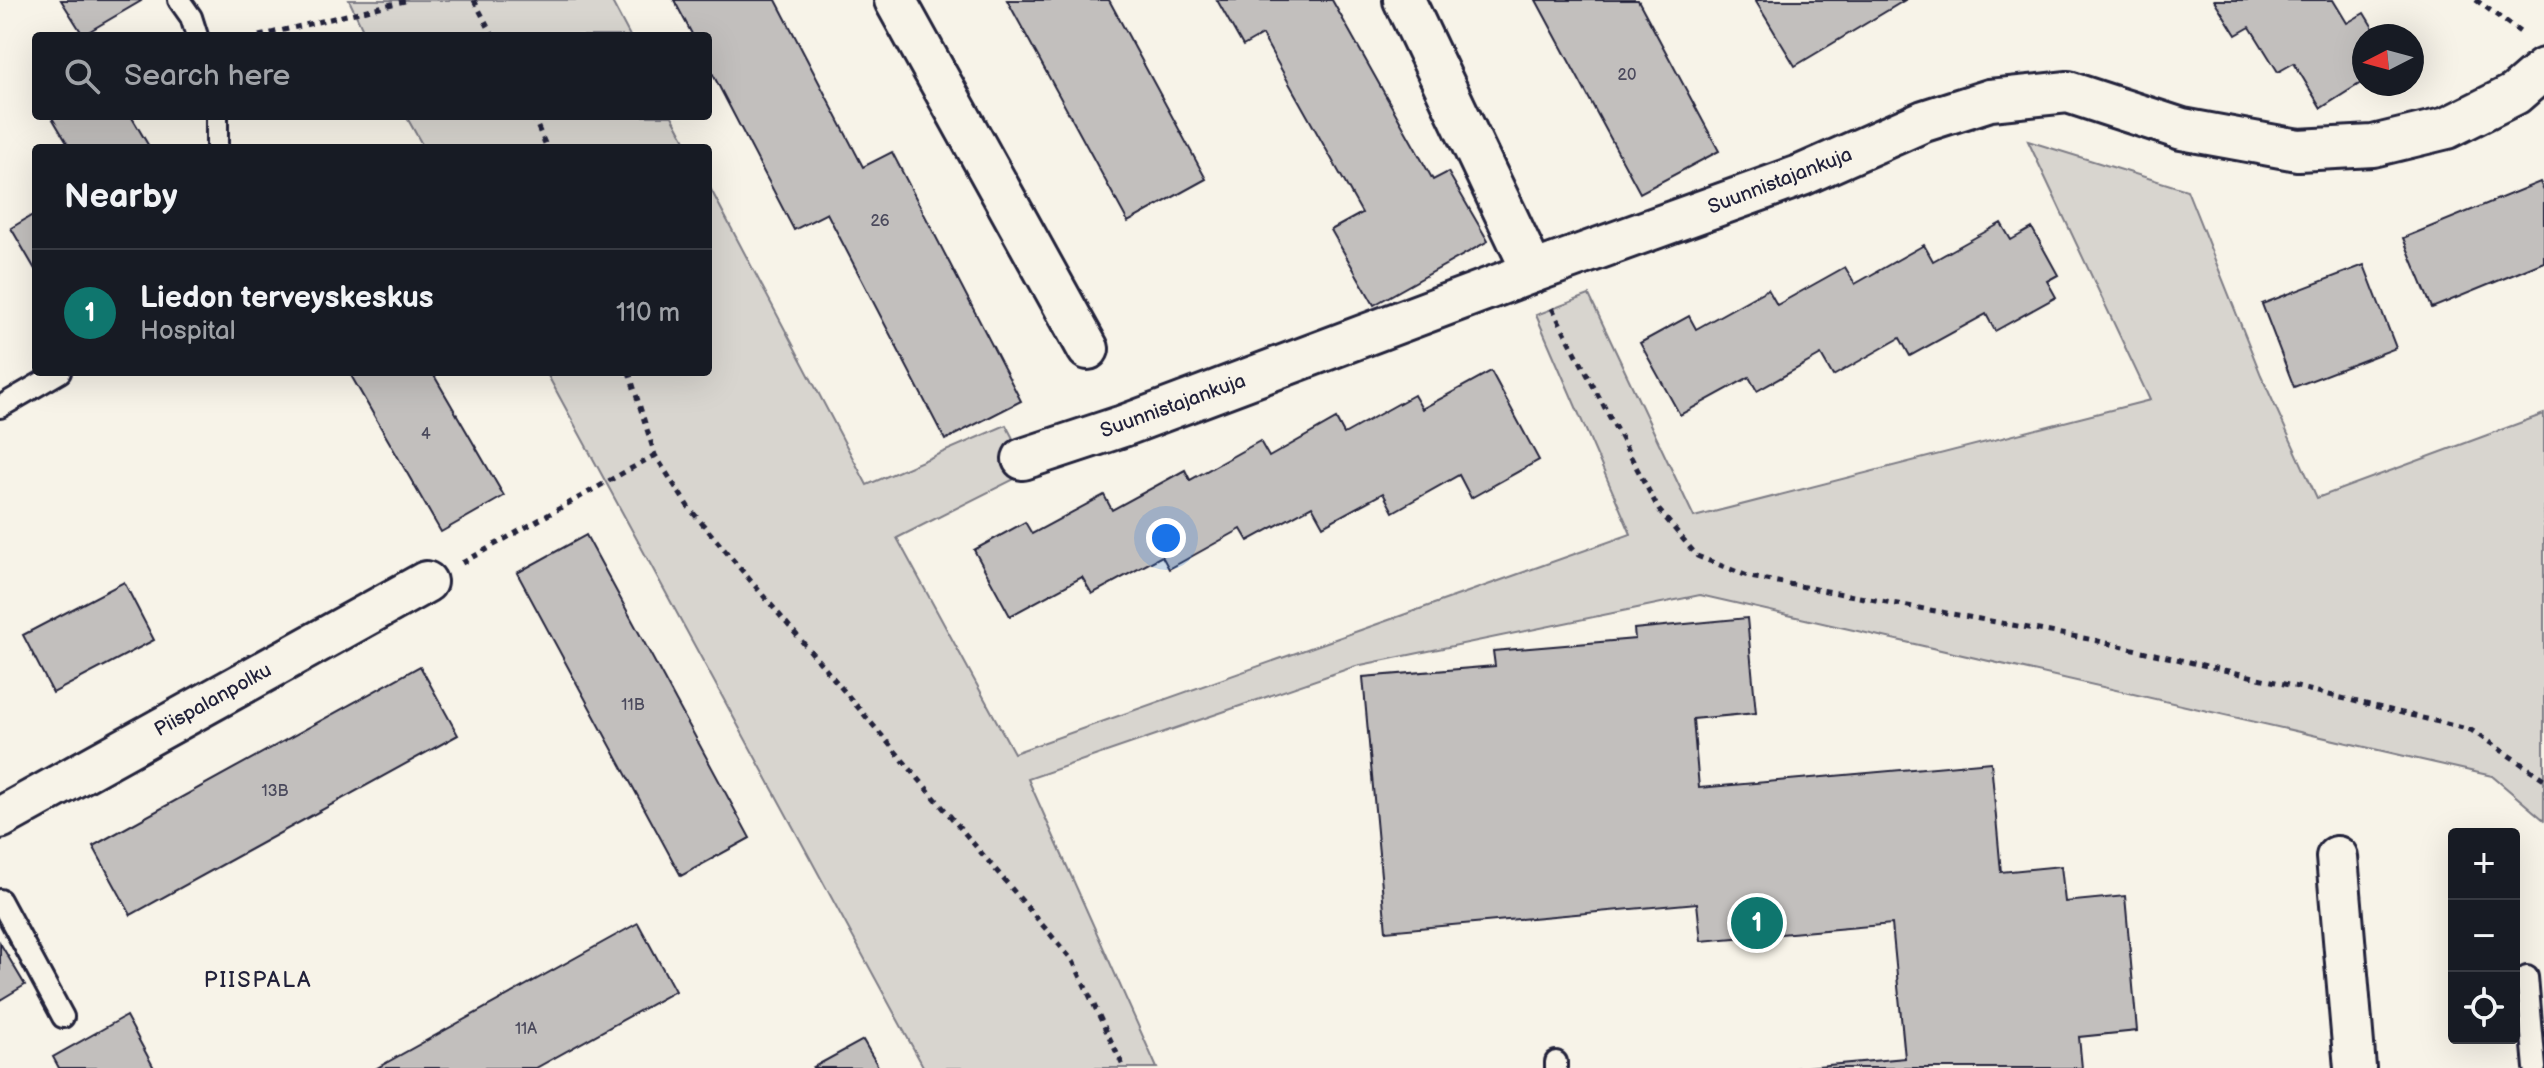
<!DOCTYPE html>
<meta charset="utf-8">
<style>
:root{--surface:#171b24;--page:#242831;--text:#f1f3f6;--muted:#9ea1a6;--line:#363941;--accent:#0f766e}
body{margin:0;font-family:"Balsamiq Sans",sans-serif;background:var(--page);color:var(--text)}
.controls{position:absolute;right:24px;bottom:24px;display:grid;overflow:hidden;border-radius:8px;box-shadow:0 8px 32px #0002}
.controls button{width:72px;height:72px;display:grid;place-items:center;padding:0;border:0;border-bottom:2px solid var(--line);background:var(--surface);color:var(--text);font:40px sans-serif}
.compass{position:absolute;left:2352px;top:24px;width:72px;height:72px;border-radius:50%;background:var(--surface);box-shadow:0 8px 32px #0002;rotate:264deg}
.you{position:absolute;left:1166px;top:538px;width:28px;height:28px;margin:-20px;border:6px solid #fff;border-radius:50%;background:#1a73e8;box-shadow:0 0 0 12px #1a73e833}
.badge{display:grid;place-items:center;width:52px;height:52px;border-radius:50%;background:var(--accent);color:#fff;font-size:26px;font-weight:700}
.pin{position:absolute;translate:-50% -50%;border:4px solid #fff;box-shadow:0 2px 8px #0006}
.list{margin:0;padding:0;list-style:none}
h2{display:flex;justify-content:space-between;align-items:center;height:104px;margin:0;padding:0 32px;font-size:34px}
h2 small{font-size:26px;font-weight:400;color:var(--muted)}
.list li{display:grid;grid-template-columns:52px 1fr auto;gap:24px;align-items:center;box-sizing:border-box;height:128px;padding:0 32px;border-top:2px solid var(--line)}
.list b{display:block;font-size:30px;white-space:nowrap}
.list p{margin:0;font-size:26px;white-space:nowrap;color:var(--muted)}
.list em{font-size:26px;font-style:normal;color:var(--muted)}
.icon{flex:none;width:44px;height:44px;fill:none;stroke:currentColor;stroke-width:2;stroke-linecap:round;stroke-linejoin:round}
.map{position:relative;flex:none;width:2544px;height:1068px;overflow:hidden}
.search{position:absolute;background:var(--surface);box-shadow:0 8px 32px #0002;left:32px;top:32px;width:680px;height:88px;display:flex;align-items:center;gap:20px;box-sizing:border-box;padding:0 28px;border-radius:8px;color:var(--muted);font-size:30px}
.panel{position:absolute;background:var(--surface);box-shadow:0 8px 32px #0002;left:32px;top:144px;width:680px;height:232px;border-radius:8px}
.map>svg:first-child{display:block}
</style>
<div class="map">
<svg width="2544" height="1068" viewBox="0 0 2544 1068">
<rect width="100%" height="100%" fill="#f7f3e8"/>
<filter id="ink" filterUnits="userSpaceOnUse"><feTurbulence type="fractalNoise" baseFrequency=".0125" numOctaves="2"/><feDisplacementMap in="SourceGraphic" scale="16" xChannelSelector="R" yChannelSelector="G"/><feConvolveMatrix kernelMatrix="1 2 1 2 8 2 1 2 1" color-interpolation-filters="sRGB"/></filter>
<g filter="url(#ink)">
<g fill="#d8d5cf" stroke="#7d7c85" stroke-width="2">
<polygon points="349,0 611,0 630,36 366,36"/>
<polygon points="406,116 672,116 689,148 424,148"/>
<polygon points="2028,141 2187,190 2261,375 2317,498 2544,414 2544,820 2492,776 1700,595 1356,666 1028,779 1157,1068 924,1068 546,372 708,372 708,184 867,485 1006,425 1030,471 897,538 1014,753 1631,534 1536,315 1589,295 1694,517 2150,400"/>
</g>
<g fill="#c2bfbd" stroke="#22223b" stroke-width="2">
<polygon points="61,0 140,0 141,1 83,35"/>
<polygon points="674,0 776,0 863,167 892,152 1021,401 945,440 827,213 794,230 708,65 708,36 693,36"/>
<polygon points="1007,0 1109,0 1206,179 1128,222"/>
<polygon points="1217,0 1332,0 1433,180 1448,172 1488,241 1374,305 1331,230 1362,213 1262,35 1243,46"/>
<polygon points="1536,0 1638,0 1719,151 1640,193"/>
<polygon points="1755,0 1905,0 1795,66"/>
<polygon points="2214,0 2333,0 2347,23 2364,13 2378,36 2364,36 2364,81 2321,108 2294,63 2278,72 2250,27 2236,35"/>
<polygon points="51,116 131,116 150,148 70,148"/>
<polygon points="2540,182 2544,191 2544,262 2432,308 2403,238"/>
<polygon points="36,213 36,271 11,228"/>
<polygon points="2001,223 2011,240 2032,228 2058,275 2047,281 2056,297 1995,331 1986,314 1910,356 1900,338 1833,376 1821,355 1757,391 1749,377 1680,415 1640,343 1689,316 1696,329 1768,289 1777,305 1845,267 1855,284 1924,245 1933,261"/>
<polygon points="2364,265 2396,348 2294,387 2262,304"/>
<polygon points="1491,371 1539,460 1471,498 1459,475 1393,512 1383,493 1323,526 1312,506 1248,541 1241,529 1169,569 1162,556 1092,594 1082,577 1010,616 974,550 1025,522 1032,534 1104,495 1112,510 1185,470 1190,480 1260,441 1269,457 1336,419 1344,434 1414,395 1422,409"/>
<polygon points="349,372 432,372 504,496 441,532"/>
<polygon points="586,535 750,838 681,876 517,573"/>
<polygon points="124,582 154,640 53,693 23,635"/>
<polygon points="1747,618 1756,713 1693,719 1699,788 1991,762 2001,872 2061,866 2065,902 2125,896 2137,1031 2079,1037 2082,1068 1795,1068 1905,1058 1892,924 1701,941 1697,903 1386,931 1363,677 1495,666 1493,651 1635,639 1634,629"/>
<polygon points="420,666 458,735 131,915 93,846"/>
<polygon points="638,923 675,991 536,1068 377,1068"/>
<polygon points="0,943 25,985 0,1000"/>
<polygon points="126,1016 154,1068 59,1068 53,1057"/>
<polygon points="863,1040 879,1068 812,1068"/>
</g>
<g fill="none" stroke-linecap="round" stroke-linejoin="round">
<g stroke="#22223b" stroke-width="26">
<g id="service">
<polyline points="179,0 191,17 197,36"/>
<polyline points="217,116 217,148"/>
<polyline points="0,407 60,372"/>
<polyline points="0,900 63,1017"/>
<polyline points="2527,977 2535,1068"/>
<polyline points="1556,1062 1556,1068"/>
</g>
</g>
<g stroke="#22223b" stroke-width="46">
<g id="minor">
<polyline points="895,0 1088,349"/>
<polyline points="1404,0 1533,272"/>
<polyline points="1023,459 1123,426 1533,272 1802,175 1924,121 1990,100 2068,92 2182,129 2298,150 2373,146 2447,128 2515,94 2544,69"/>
<polyline points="0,818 426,582"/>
<polyline points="2337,857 2355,1068"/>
</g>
</g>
<g stroke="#22223b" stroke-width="5" stroke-dasharray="6 6" stroke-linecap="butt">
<polyline points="474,0 493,36"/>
<polyline points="2476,0 2524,35"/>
<polyline points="259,36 409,0"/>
<polyline points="533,116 547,148"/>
<polyline points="1552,308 1659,510 1697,556 1750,577 2094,640 2293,686 2471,730 2544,779"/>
<polyline points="629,372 655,455 689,508 1073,961 1124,1068"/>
<polyline points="462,563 655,455"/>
</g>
<use href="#service" stroke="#f7f3e8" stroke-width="20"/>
<use href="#minor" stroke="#f7f3e8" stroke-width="40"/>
</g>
</g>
<g text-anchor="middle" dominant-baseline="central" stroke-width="8" stroke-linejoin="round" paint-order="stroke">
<g font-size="16" fill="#4a495c">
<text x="1627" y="75">20</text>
<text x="880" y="221">26</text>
<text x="426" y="434">4</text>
<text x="633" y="705">11B</text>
<text x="275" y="791">13B</text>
<text x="526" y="1029">11A</text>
</g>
<g font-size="20" fill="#22223b" stroke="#f7f3e8">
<text transform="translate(1780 181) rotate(-21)">Suunnistajankuja</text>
<text transform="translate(1173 406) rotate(-20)">Suunnistajankuja</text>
<text transform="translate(213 700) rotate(-29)">Piispalanpolku</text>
</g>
<g font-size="22" letter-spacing="2" fill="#22223b" stroke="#f7f3e8">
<text x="258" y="980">PIISPALA</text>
</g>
</g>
</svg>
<div class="controls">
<button>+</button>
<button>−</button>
<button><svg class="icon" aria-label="locate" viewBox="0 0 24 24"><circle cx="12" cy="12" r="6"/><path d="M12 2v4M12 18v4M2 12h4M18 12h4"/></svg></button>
</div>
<svg class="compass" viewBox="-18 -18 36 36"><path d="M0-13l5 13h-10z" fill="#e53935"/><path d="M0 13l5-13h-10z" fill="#9ea1a6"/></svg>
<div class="you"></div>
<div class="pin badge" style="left:1757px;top:923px">1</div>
<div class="search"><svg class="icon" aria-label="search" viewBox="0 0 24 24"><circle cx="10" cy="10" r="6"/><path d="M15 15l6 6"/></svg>Search here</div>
<section class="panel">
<h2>Nearby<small></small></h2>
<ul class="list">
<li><span class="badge">1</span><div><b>Liedon terveyskeskus</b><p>Hospital</p></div><em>110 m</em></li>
</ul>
</section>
</div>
